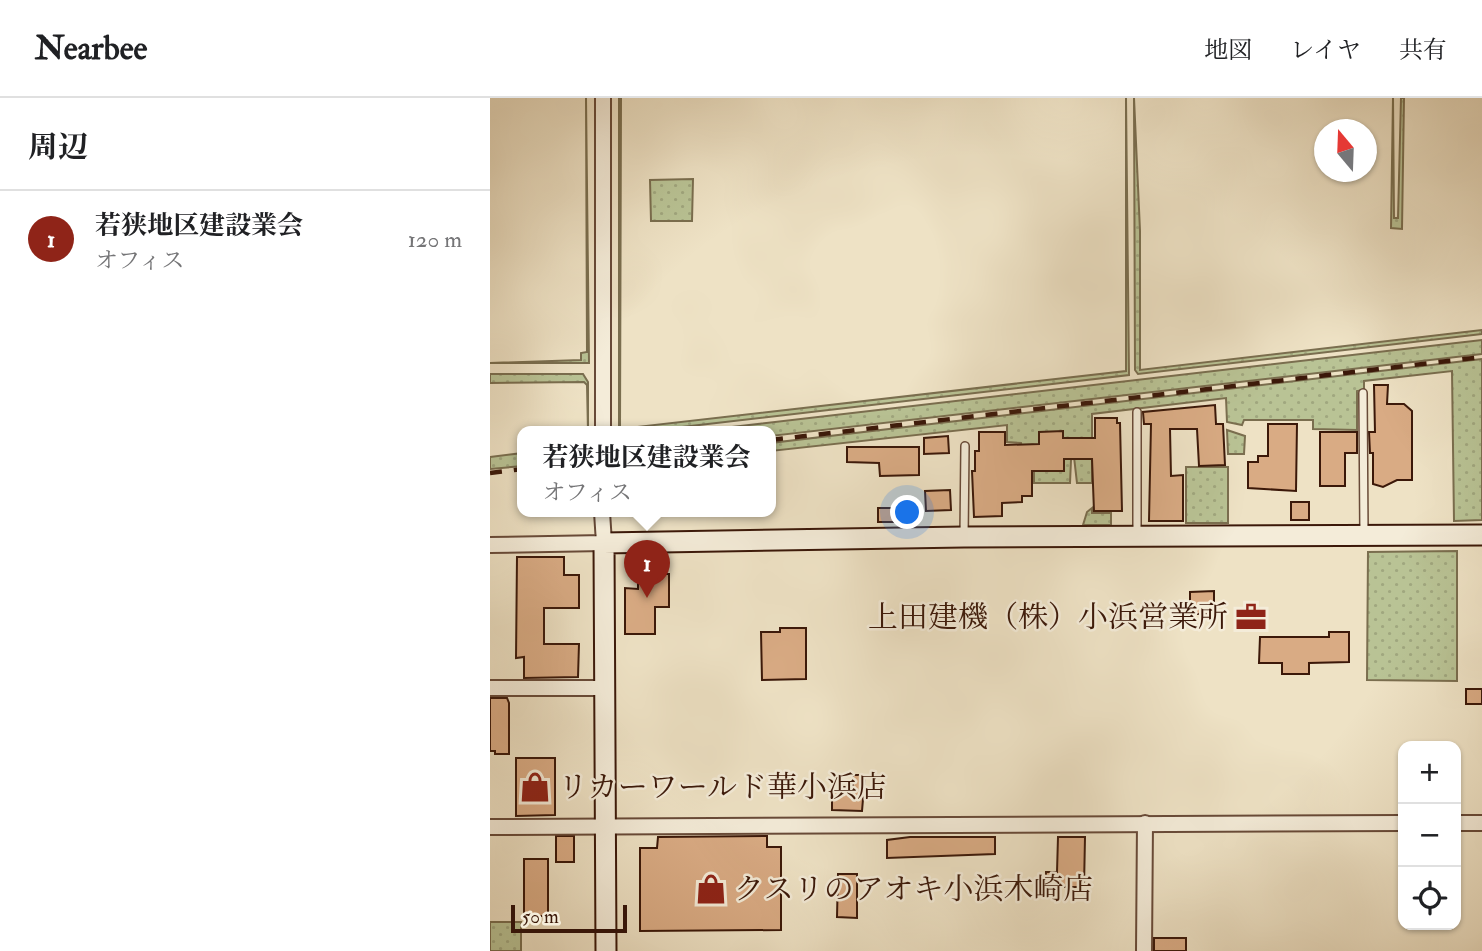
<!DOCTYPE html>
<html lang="ja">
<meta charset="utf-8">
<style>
:root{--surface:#fff;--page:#f2f2f2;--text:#202124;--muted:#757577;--line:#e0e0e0;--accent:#8f2418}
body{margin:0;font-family:"IM FELL Double Pica","Noto Serif JP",serif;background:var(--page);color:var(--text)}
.controls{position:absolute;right:21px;bottom:21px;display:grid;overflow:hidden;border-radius:14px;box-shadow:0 2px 5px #0004}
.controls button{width:63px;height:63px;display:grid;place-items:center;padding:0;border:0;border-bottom:2px solid var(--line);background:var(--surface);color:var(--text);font:35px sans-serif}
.compass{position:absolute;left:824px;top:21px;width:63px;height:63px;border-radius:50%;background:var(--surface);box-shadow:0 2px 5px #0004;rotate:341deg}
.scale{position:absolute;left:21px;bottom:18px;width:116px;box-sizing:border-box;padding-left:7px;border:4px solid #3b1809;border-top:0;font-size:19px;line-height:24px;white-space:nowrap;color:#3b1809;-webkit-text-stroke:5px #f4ecd9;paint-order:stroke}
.you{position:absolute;left:418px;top:415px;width:24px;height:24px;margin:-18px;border:5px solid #fff;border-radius:50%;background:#1a73e8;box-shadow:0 0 0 10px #1a73e833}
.badge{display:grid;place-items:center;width:46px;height:46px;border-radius:50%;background:var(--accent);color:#fff;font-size:23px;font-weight:700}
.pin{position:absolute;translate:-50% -58px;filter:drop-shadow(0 2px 4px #0008)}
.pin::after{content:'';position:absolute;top:37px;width:24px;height:21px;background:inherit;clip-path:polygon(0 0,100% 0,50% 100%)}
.popup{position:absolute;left:27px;top:328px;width:259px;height:91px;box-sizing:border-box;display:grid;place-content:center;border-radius:14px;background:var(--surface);filter:drop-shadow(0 2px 5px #0005);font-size:23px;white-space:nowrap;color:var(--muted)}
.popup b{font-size:26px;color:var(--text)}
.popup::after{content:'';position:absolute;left:50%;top:100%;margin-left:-14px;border:14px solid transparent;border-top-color:var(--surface)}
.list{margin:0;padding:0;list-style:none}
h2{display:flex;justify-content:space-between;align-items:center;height:91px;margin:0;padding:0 28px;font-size:30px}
h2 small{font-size:23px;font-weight:400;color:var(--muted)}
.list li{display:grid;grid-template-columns:46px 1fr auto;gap:21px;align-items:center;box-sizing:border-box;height:98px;padding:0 28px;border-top:2px solid var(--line)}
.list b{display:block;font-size:26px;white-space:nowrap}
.list p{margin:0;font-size:23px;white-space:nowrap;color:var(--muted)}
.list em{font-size:23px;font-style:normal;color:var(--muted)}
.icon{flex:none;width:38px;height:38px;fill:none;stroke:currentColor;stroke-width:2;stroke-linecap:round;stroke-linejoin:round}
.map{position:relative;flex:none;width:992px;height:853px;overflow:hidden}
header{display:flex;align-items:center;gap:42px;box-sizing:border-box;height:98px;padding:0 35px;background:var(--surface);border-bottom:2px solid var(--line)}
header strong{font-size:33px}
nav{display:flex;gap:38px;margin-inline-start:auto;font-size:24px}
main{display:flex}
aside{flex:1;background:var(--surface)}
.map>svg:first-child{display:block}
</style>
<header>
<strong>Nearbee</strong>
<nav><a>地図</a><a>レイヤ</a><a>共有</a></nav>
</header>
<main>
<aside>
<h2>周辺<small></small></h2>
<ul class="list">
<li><span class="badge">1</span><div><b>若狭地区建設業会</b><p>オフィス</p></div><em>120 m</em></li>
</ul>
</aside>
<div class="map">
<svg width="992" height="853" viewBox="0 0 992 853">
<defs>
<pattern id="grass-dots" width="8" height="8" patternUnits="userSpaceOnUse" patternTransform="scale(1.75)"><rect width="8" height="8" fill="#b9c395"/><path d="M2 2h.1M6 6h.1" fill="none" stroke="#a0a77f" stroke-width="1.8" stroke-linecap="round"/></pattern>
</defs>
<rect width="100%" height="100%" fill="#eee2c5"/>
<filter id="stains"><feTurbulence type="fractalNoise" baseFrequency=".00286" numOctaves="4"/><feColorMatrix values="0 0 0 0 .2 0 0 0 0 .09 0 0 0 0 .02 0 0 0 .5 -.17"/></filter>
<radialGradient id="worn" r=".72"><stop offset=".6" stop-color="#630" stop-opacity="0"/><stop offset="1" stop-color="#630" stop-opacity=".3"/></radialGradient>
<g fill="url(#grass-dots)" stroke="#7a6e4f" stroke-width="2">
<polygon points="96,0 99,265 0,265 91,262 91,255 97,254"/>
<polygon points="129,0 131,0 130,331 636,273 636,0 639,277 166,332 129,332"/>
<polygon points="644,0 650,133 650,272 992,232 992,236 648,276 645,272"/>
<polygon points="903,0 904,120 908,120 911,0 914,0 912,131 901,130"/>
<polygon points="203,81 202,123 161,123 160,82"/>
<polygon points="992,242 992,256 281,338 281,334 199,334"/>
<polygon points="992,261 992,422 964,423 962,273 874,283 874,292 867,293 867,332 823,331 823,322 754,322 752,327 737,324 736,300 602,316 602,385 587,385 584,359 581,362 580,385 544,385 544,357 532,352 531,345 517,344 517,327 281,353 281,345"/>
<polygon points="0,276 93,276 98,284 98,334 97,287 94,284 0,285"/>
<polygon points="737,332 755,338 754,356 738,356"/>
<polygon points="33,355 33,368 0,371 0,359"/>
<rect x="696" y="369" width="42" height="56"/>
<polygon points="602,410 602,415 621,415 621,427 593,427 597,414"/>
<polygon points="967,453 967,583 877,582 878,454"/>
<rect x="0" y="824" width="31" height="29"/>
</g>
<g fill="#d9ab84" stroke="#3b1809" stroke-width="2">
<polygon points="884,287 898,287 897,306 914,306 922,313 922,382 907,382 893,389 883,386 883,355 880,355 879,334 885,334"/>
<polygon points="725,307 726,326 733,326 735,367 709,368 707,331 680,331 681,378 693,377 693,423 659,423 661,326 654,326 653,314"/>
<polygon points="605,320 627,320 627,325 630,325 632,413 604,413 602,361 574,361 574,373 542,373 542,398 532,398 532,404 512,405 512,418 484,419 482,373 485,373 485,353 489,353 489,334 515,334 515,347 549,346 549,334 573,333 573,340 605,340"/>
<polygon points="778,326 807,326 806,393 758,390 758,364 768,364 768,358 778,358"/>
<polygon points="830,334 867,334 867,355 855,355 855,388 830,388"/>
<polygon points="458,338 459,355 434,356 434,340"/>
<polygon points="357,349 429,349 429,377 390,378 389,365 357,364"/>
<polygon points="460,392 461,412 436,413 435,393"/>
<rect x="801" y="404" width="18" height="18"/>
<rect x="388" y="410" width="23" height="14"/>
<polygon points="27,459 74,459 74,477 89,477 89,510 54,510 54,546 89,546 88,579 34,580 34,559 26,560"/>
<polygon points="148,476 179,476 179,509 165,509 165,536 135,536 135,490 148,491"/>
<polygon points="724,493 724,516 700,516 700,494"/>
<polygon points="290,530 316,530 316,581 272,582 271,534 290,534"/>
<polygon points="839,534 859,534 859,564 819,565 819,576 792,576 792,565 769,565 770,539 839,539"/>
<rect x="976" y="591" width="16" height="15"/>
<polygon points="0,600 17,600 19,605 19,656 5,656 5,653 0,653"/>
<polygon points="26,660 65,660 65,717 26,718"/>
<polygon points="363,677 375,677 372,713 342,712 342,689 363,689"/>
<rect x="66" y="738" width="18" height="26"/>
<polygon points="277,738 277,749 291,749 291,832 150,833 150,750 167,750 168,739"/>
<polygon points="420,739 505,739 505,756 397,760 397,742"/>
<polygon points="568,739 595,739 594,789 556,789 556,774 567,774"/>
<rect x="34" y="761" width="24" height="57"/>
<polygon points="348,776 367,776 367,820 347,819"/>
<rect x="664" y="840" width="32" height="13"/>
</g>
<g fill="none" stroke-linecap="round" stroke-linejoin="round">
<g stroke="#684a38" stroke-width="10">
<g id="lane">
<polyline points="873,295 874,437"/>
<polyline points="647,436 647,314"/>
<polyline points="474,439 475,348"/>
</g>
</g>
<g stroke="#684a38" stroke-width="18">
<g id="street">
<polyline points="113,334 113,0"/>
<polyline points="0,447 114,445 112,414"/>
<polyline points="0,590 116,590"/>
<polyline points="966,725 992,725"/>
<polyline points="0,729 913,725"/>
<polyline points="654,853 655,725"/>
</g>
</g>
<g stroke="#3b1809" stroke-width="23">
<polyline id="secondary" points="116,853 114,445 474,439 992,437"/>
</g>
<use href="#lane" stroke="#f4ecd9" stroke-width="7"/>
<use href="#street" stroke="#f4ecd9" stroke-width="14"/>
<use href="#secondary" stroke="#f4ecd9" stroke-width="19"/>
<g stroke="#3b1809" stroke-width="4.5" stroke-dasharray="12 12" stroke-linecap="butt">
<polyline points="281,342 992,259"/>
<polyline points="0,375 33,371"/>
</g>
</g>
<defs>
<g id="office-bare" transform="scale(2.415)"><path d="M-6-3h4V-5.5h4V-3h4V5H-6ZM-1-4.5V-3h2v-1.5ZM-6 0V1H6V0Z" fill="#8f2418" stroke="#f4ecd9" stroke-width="2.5" paint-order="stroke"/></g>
<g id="shop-bare" transform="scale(2.415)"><path d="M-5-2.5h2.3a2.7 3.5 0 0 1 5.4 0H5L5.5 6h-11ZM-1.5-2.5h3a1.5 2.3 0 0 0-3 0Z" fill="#8f2418" stroke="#f4ecd9" stroke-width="2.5" paint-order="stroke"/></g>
</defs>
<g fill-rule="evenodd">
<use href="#office-bare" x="761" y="519"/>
<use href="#shop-bare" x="45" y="689"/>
<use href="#shop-bare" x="221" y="791"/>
</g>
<g text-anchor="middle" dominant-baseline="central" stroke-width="5" stroke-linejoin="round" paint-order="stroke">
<g font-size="30" fill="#3b1809" stroke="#f4ecd9" text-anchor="start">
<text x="738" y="519" text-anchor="end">上田建機（株）小浜営業所</text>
<text x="68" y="689">リカーワールド華小浜店</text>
<text x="244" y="791">クスリのアオキ小浜木崎店</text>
</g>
</g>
<rect width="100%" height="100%" filter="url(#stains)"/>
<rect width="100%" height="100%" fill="url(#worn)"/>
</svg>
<div class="controls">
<button>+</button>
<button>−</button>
<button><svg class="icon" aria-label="locate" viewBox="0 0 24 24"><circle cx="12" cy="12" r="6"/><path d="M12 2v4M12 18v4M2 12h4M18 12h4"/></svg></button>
</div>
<svg class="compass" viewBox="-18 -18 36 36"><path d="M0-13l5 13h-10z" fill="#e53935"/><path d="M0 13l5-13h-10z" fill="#757577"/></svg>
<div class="scale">50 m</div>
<div class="you"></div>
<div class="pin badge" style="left:157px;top:500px">1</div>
<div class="popup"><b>若狭地区建設業会</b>オフィス</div>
</div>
</main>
